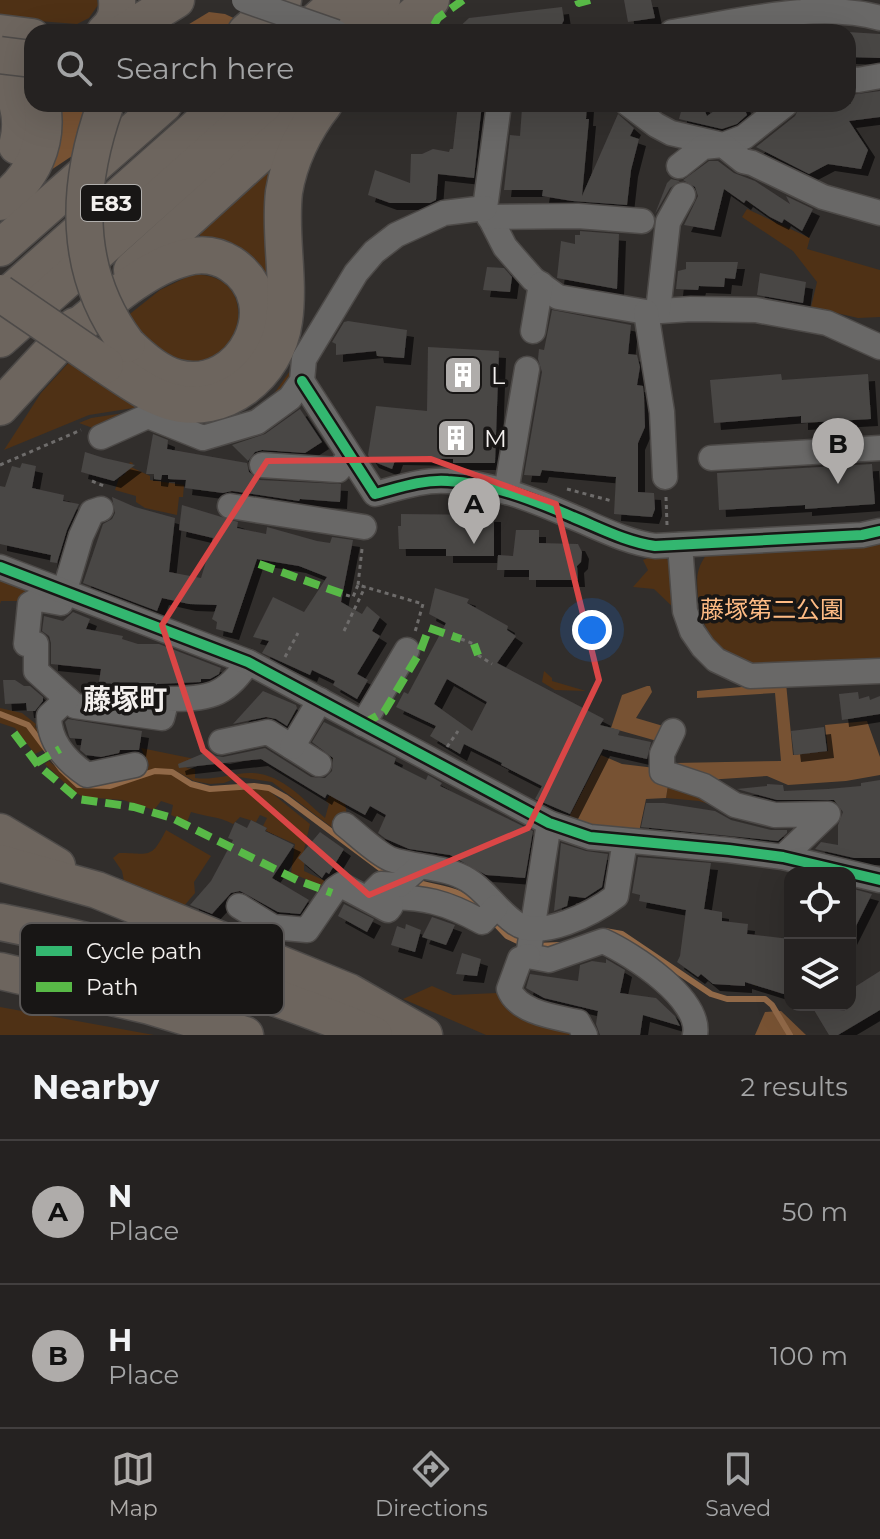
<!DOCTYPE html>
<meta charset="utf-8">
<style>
:root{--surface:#252221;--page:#2d2a2a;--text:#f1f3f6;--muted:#a3a4a5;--line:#423f3f;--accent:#afacaa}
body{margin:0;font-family:Montserrat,"Noto Sans JP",sans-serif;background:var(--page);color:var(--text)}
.controls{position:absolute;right:24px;bottom:24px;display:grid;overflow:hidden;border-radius:16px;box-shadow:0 8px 32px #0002}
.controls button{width:72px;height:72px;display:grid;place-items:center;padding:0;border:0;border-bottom:2px solid var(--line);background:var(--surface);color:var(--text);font:40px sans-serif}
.you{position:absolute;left:592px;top:630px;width:28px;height:28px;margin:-20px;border:6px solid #fff;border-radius:50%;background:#1a73e8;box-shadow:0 0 0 12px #1a73e833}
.badge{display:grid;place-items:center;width:52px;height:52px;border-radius:50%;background:var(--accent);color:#111;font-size:26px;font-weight:700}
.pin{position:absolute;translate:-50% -66px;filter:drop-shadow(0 2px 4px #0008)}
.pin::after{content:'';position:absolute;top:42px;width:28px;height:24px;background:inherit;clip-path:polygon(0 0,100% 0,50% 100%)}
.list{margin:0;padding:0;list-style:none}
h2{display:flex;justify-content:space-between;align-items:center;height:104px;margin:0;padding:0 32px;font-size:34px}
h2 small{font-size:26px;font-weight:400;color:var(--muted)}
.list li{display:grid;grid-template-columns:52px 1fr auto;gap:24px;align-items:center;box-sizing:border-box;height:144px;padding:0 32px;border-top:2px solid var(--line)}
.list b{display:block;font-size:30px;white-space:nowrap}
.list p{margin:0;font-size:26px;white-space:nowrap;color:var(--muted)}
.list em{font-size:26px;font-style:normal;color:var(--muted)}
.icon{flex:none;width:44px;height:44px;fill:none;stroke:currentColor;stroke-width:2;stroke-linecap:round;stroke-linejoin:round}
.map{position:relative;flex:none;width:880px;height:1035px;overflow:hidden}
.search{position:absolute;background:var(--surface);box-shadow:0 8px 32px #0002;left:24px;right:24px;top:24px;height:88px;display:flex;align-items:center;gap:20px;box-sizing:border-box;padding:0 28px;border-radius:24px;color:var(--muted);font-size:30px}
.sheet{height:392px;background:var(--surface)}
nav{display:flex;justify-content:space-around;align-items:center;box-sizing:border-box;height:112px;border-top:2px solid var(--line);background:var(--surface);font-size:22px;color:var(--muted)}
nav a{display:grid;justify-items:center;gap:4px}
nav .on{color:var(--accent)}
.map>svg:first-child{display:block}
</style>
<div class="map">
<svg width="880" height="1035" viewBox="0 0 880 1035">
<defs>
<filter id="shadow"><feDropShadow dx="7" dy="7" stdDeviation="0" flood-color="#0009"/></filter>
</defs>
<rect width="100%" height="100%" fill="#312e2c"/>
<g fill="#4f3115">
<polygon points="0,0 97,0 98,5 89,18 77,24 0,18"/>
<polygon points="270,166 275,166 276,286 203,240 200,237 200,230"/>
<polygon points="747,209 810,238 807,249 880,270 880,317 858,318 811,307 817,282 793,251 742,217"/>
<path d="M191,275C265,270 246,376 176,361C157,356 137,334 121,321L160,290Z"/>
<polygon points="73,358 146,406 89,415 4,450 41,393"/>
<polygon points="299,358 300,367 292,376 294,379 288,390 240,422 203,431 147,411 101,431 79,423 91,418 151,409 203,427 232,420 246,415 271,398"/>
<polygon points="130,462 133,463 131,467 150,476 150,480 184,485 183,497 179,497 177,515 145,508 136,502 136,496 115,490 119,478 125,474"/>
<path d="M880,543V658L768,666C728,660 702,640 698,597C697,578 695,572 706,555L858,548Z"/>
<polygon points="654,555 663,555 671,564 676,610 654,589 633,587 648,570 643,560"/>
<polygon points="0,577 43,594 26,601 1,601 0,604"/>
<polygon points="544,671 552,678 552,681 586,691 555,690 542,682"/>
<polygon points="0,708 22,713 36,724 35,727 42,732 49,747 35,754 15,728 0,723"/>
<path d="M141,748L195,759L186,768L195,769V778C212,780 222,776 238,774C276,767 299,796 325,818L329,804L326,801L336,785C346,803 352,814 338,832L272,782L239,777L224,783L210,784L194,781L174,770L155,769L129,780L91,786L78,784L61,769L131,772L149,766Z"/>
<path d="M49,761L78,787H111L156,773H172L190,786L210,791L240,788L268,790L310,824L304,850V871L323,880L333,878L325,887L291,873L295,844L266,831L267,828L263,826L267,818L260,815L256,822L240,817L233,824C219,816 206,817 191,812L187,822L171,815L173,805L161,801L154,810L123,800L83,797L73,791L45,764Z"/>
<polygon points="669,779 728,810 699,801 666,798"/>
<path d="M166,830L211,856L194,882L195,893L178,913L126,891L122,871L113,858L119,853C150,853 151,860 166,830Z"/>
<polygon points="432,986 453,995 497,993 532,1016 574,1026 572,1035 486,1035 403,999"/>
<polygon points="0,1007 154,1035 0,1035"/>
</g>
<g fill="#775233">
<polygon points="209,12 225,14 240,21 227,32 176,32"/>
<polygon points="55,104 92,104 75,154 45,174"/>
<polygon points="786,683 793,755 828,751 825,725 867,721 880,757 880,775 846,781 788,785 767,776 706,780 672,770 675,734 675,763 781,761 775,693 697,698 697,691"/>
<polygon points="647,686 650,686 652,692 636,718 670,728 657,741 611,728 622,695"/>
<polygon points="601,755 622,764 655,768 669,779 666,798 646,799 639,832 616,831 567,821"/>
<polygon points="781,1011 806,1035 755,1035 765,1012"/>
</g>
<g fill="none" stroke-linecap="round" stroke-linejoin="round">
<g stroke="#916948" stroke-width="6">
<polyline points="0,714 28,725 61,769 78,785 110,786 155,771 172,772 191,784 210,789 254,786 269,788 285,797 384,871 394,875"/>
<path d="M412,881C445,891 458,886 484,912"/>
<polyline points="492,920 507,936 524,944"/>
<polyline points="605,931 622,934 711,994 727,999 765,999 772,1005 790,1035"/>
<polyline points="535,946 560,945"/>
</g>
</g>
<g fill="#494645" fill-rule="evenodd" filter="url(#shadow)">
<polygon points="624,0 651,0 655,18 628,22"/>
<polygon points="562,7 564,20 558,32 454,32 469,18"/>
<polygon points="848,32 880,34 880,58 848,57"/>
<polygon points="880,91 880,117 849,121 868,150 861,169 828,164 809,174 756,147 795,116 801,104 851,104 850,95"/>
<polygon points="458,104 482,104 474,178 438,174 436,200 430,203 390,203 368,195 375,170 410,183 411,154 422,154 433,149 449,152 450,149 453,149"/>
<polygon points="563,104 587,104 586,119 589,119 582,196 618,114 634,128 630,136 639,139 631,170 627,205 572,201 542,196 543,190 504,190 510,135 520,136 522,108 563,112"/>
<polygon points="683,104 702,104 707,116 724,104 743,104 747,115 737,124 722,129 679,119"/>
<polygon points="709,161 718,161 734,173 755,181 790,204 786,196 813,209 802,231 784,219 782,223 770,217 746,200 744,203 724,189 714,230 684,225 698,196 695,187 683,180"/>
<polygon points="671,179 680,181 670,188 655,214 667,183"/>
<polygon points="580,231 619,234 617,289 557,278 561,241 575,244 575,235 580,235"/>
<polygon points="686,262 738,262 735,279 725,278 724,287 699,286 698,290 676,289 678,271 686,269"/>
<polygon points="487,267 504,268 512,277 510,292 483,290"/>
<polygon points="760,273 806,282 803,303 757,295"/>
<polygon points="552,310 631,325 628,354 637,355 640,367 637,385 643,386 644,395 645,427 638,443 638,492 654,493 655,509 652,517 614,514 616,477 542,470 540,476 524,475 542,372 538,359 539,349 544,350"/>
<polygon points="348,321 407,330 404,358 377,356 376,351 336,355 336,344 332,342 344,322"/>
<polygon points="428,347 499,351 495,463 453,463 453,459 396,458 392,469 372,461 368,455 376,406 427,411"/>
<polygon points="781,374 782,380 868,374 871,419 801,423 801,416 714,423 710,380"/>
<polygon points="300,409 322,442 305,453 262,450 255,452 248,461 232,445 265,434"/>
<polygon points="153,434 168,440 167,449 247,463 249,472 260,480 341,484 340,502 300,499 299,501 232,491 223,493 185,488 186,480 168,479 168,475 162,475 161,480 154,479 154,474 146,474"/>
<polygon points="85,452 104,458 135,465 114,481 81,472"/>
<polygon points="22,463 36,466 32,488 64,495 63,501 79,504 67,530 57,563 50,562 51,555 0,544 0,486 5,487 12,466 20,468"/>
<polygon points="872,464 875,504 805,509 805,505 719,510 717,473"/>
<polygon points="112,497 135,507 175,518 169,572 201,578 213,538 179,530 182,505 238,522 237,528 266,534 267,527 317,541 330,543 332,537 353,540 341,602 362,614 367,606 380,617 372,631 380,636 357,674 368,680 357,699 333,685 335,681 312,670 310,675 262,653 269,641 253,637 273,597 304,612 327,577 299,566 257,559 232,633 216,629 217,622 212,619 217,605 189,604 162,598 157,611 83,583 103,524 112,519 115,513"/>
<polygon points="401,514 494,515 494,556 446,556 446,549 399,549 398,526 401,526"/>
<polygon points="516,530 539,530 539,543 578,544 582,552 581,562 577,566 578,580 529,580 529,570 497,570 498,555 513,556"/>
<path d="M435,588L469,599L467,603L508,626L507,630L516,636L497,663L604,719L600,725L620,730L618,735L651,742L647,759L603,749L570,814L535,799L542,786L501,765L502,763L464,744L460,754L430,736L436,726L396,707L404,692L408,694L446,623L429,614ZM447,679L487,702L472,731L434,704Z"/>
<polygon points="73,612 90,619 86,629 123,636 122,639 138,644 159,644 221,668 219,674 210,679 201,679 201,682 157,684 151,701 97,694 101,669 51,664 51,643 49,636 42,631 44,616 63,621"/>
<polygon points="3,680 15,680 24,686 30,686 43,697 43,701 35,711 27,711 26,703 5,704"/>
<polygon points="263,691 296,705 297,708 287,726 276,719 266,717 233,724"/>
<polygon points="858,692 859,699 869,696 870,700 880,696 880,714 842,720 839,694"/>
<polygon points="68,719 142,731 139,750 120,750 119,753 101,757 86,755 80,750 82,739 70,738 69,736 65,722"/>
<polygon points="324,722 396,758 394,764 426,780 428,775 442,783 440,786 533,831 525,878 486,875 450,855 409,849 386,839 378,833 386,815 370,806 365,815 327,794 325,798 261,759 179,768 178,764 209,751 216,756 223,757 265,748 311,777 325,778 332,771 333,758 312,742"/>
<polygon points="824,727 827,751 794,755 791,731"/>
<polygon points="880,780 880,858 854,858 815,849 821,842 838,845 838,825 843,812 834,800 777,800 737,789 767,786 767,784 783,785 784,791 828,789 861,786 861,783"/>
<polygon points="646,803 664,803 715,811 731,820 771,830 787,830 787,833 778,841 641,827"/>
<polygon points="251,820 267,828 265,831 294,845 272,878 309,900 300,914 278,912 240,891 231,893 212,914 190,905 211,881 233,840 228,838 235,822 247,828"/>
<polygon points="320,832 344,849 329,874 326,872 322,878 298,858"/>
<polygon points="561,843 586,851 608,854 602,887 585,898 569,896 567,906 554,911"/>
<polygon points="638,857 711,863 704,909 722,912 722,921 748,924 747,934 790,939 790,996 745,982 745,986 713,984 701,974 698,977 677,962 680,956 686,910 639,901 640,895 632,893"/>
<polygon points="850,888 872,894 850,938"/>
<polygon points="344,904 374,919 367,932 338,916"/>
<polygon points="432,917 455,925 446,945 422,937"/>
<polygon points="406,924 421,930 415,952 391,945 397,926 405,929"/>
<polygon points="462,953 481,959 477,976 456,974"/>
<polygon points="606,959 625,970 620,993 656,998 675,1016 680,1026 643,1015 640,1035 600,1035 596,1024 598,1011 544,998 526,988 530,974 578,981 580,965 592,961 606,963"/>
<polygon points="880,971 880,1010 838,1035 829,1035 811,1005 850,1005 850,990"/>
</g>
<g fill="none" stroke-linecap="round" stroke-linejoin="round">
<g stroke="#4d4a48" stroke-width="27">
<g id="minor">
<path d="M672,32C737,22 817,0 880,18"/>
<polyline points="848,79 858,80 880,76"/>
<polyline points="499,104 485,208 505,247 533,279 558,297 646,312 691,309 756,310 827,323 880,347"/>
<polyline points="628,104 656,125 671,133 723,145 744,137 786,104"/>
<polyline points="679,166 703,147 723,145 743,161 752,163 823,197 880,213"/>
<polyline points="489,217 578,216 642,221"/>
<polyline points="658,311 668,222 683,195"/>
<polyline points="646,312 662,412 665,477"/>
<polyline points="533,331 541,284"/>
<path d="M302,381L375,494C398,488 424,479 448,481C491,483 534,500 573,517C600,528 626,542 655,546L862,535L880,531"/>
<polyline points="101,437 148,416 203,438 257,422 290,398 302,381 304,359 356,273 374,252 396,235 444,213 485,208"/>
<polyline points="711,458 880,448"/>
<polyline points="262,465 338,470 350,457"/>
<polyline points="506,492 527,369"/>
<polyline points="230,506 364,527"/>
<path d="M101,509L92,512L81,536L61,603L39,599L30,604L26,644H36V671L75,706L162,718L167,699C207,699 226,697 248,662"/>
<polyline points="680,545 685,611 692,631 703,647 716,660 750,676 880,671"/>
<polyline points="0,567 248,662 549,823 590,837 729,850 783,857 880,880"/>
<path d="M67,699L49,716C49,742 66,761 87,775L135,765"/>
<polyline points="363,724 407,650"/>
<polyline points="673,731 662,754 662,772 704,786 735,805 775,815 828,814 783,857"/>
<polyline points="221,742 268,732 319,764"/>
<polyline points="292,747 320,700"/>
<path d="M549,823L528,956L549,960L603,941C632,954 702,999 695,1035"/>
<path d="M345,825C359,836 375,852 390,859C415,868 446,866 468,880C485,890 497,910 514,922C540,942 595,912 616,896L625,841"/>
<path d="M382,898C421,895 448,903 482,922L496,907"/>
<polyline points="239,906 273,927 307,930 335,889 341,885 388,910 391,906 374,891 381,884 399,885 420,866"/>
<path d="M528,956L520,959L509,989C518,1013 556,1017 578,1022L585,1035"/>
</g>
</g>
<g stroke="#4d4a48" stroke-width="39">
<g id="highway">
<path d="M105,32C115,23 118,14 117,0"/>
<polyline points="124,32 176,0"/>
<polyline points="246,32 283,0"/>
<polyline points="304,32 340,0"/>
<polyline points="346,32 382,0"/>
<polyline points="395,32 431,0"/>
<polyline points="0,33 32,37"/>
<path d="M0,72C18,94 25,118 17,146"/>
<path d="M0,202C32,179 49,144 42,104"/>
<polyline points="0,248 164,104"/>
<polyline points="132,270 310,109"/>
<polyline points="0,302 223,104"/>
<polyline points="0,339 264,104"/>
<path d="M58,343C94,315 140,269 184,258C201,253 217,255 231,264C290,303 243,395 177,378C158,373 141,358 127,344"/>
<path d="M105,365C125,378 146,394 169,401C224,418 277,374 284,321C290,278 279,235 284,192C289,161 304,129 324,104"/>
<polyline points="0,407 75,326"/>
<polyline points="0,832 57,866"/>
<polyline points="0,863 97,890 349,992 424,1035"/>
<path d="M0,922C127,947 253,986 374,1035"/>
<polyline points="0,971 150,1006 245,1035"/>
</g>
</g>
<g stroke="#6e6c6b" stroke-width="3" stroke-dasharray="4 4" stroke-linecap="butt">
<polyline points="0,465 81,430"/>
<polyline points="92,481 104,486"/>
<polyline points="567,489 612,501"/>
<polyline points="666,497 667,525"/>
<polyline points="362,549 358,585 423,604 415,632"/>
<polyline points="346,595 353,597 358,585"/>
<polyline points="344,631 365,587"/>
<polyline points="461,639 474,644"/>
<polyline points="478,655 492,664"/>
<polyline points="285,657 298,633"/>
<polyline points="447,747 458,731"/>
</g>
<use href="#minor" stroke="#696867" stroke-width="24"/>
<use href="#highway" stroke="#6d655e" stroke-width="36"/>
<g stroke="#4d4a48" stroke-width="27" stroke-linecap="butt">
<polyline id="minor-bridge" points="244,0 336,32"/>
</g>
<g stroke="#4d4a48" stroke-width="39" stroke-linecap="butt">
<g id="highway-bridge">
<polyline points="0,55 32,59"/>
<path d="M105,106C76,187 73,272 127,344"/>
<polyline points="0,293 105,365"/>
</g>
</g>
<use href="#minor-bridge" stroke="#696867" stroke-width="24"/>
<use href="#highway-bridge" stroke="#6d655e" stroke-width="36"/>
<g stroke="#58b947" stroke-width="8" stroke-dasharray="16 8" stroke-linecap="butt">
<polyline points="578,0 579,3 590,0"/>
<polyline points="434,25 438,18 463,0"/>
<polyline points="259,564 346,595"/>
<polyline points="474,644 478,655"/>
<polyline points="363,724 384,712 420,652 429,628 461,639"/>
<polyline points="14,733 38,765 78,799 134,807 172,818 297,880 332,893"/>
<polyline points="36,763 60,749"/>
</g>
<g stroke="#181615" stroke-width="15">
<g id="cycleway">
<path d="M302,381L375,494C398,488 424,479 448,481C491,483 534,500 573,517C600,528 626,542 655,546L862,535L880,531"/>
<polyline points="0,567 248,662 549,823 590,837 729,850 783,857 880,880"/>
</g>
</g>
<use href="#cycleway" stroke="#33b770" stroke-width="10"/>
</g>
<path fill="none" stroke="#da4646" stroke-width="6" stroke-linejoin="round" d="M431,459L556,504L599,680L528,828L369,895L203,750L162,625L267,461Z"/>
<defs>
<g id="building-square" transform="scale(2)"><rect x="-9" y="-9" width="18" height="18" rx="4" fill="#afacaa" stroke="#181615"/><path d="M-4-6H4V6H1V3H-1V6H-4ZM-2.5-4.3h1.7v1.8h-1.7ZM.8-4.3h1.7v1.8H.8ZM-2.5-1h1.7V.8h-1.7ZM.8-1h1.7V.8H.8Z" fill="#fff"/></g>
</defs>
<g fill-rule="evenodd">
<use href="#building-square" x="463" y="375"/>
<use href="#building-square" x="456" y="438"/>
</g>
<g text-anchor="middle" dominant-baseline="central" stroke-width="7" stroke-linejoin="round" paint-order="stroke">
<rect fill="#181615" stroke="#b1afad" stroke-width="2" x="81" y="185" width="60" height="36" rx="6"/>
<g font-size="22" font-weight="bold" fill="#f3f0ee">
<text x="111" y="203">E83</text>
</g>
<g font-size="24" fill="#f3f0ee" stroke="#181615" text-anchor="start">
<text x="491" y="375">L</text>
<text x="484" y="438">M</text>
</g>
<g font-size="24" fill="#febb84" stroke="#181615">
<text x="772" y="609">藤塚第二公園</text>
</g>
<g font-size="28" font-weight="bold" fill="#f3f0ee" stroke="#181615">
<text x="125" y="699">藤塚町</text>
</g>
</g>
<rect x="20" y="923" width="264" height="92" rx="12" fill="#181615" stroke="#5a5756" stroke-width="2"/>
<rect x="36" y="946" width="36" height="10" fill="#33b770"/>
<rect x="36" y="982" width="36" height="10" fill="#58b947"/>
<g font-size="22" fill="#f3f0ee">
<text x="86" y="959">Cycle path</text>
<text x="86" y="995">Path</text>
</g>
</svg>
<div class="controls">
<button><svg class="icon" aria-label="locate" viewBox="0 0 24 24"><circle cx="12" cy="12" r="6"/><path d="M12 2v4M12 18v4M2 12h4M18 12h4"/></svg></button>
<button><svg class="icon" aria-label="layers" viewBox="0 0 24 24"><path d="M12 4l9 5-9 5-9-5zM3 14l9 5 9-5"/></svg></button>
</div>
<div class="you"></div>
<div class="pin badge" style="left:474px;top:544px">A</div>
<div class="pin badge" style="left:838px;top:484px">B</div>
<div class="search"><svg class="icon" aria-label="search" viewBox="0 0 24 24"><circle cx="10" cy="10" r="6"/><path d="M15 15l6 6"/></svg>Search here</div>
</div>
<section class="sheet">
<h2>Nearby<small>2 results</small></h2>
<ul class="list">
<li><span class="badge">A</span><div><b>N</b><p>Place</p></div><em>50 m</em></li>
<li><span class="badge">B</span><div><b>H</b><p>Place</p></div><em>100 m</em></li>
</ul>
</section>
<nav>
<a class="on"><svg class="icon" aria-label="map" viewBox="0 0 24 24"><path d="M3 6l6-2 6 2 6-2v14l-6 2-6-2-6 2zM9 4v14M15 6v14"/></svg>Map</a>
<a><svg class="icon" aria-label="directions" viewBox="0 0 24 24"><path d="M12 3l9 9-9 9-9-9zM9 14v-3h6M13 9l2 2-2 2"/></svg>Directions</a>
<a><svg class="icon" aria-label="saved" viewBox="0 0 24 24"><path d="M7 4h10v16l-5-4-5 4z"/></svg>Saved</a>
</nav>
